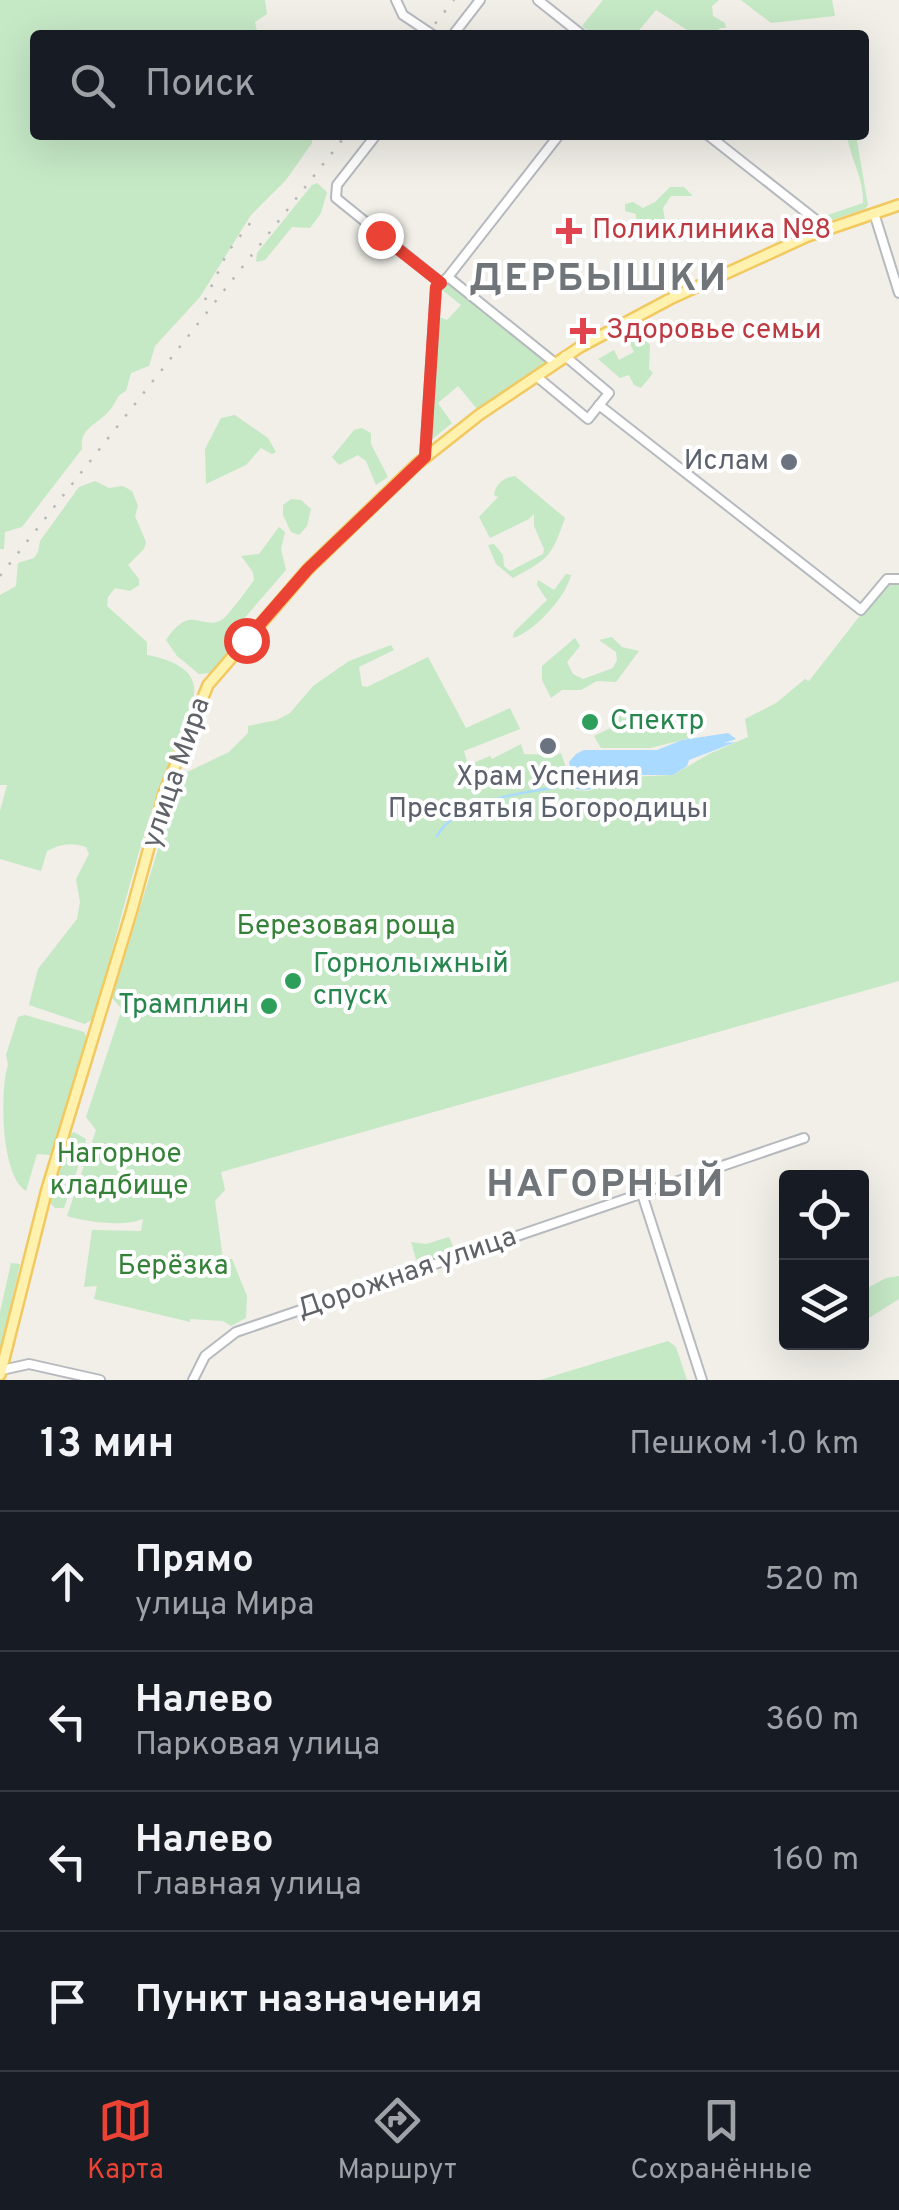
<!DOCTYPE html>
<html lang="ru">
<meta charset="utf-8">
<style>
:root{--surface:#171b24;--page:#20242c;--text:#f1f3f6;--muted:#9ea1a6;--line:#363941;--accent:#ea4335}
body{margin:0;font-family:Overpass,sans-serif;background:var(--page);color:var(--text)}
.controls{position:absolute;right:30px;bottom:30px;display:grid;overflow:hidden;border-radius:10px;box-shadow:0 10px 40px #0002}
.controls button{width:90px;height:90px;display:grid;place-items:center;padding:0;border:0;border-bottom:2px solid var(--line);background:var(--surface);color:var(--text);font:50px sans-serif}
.stop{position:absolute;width:30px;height:30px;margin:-22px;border:8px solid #ea4335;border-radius:50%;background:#fff}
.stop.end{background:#ea4335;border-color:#fff;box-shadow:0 2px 10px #0008}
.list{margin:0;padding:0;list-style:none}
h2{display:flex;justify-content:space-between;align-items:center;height:130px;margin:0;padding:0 40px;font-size:42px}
h2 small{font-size:32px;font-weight:400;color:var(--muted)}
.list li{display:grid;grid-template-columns:65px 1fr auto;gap:30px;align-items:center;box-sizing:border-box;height:140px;padding:0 40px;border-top:2px solid var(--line)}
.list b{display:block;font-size:38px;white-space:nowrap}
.list p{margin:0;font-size:32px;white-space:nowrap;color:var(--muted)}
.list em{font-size:32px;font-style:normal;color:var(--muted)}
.icon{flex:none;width:55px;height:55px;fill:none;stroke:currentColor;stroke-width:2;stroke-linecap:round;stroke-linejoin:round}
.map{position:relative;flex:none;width:899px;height:1380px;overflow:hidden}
.search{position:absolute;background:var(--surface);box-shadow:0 10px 40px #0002;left:30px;right:30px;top:30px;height:110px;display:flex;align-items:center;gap:25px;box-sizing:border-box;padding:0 35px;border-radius:10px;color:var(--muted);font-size:38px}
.sheet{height:690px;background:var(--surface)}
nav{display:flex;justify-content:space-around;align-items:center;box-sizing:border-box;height:140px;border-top:2px solid var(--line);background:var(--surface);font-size:28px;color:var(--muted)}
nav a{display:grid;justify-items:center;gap:5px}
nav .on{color:var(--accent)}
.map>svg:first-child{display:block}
</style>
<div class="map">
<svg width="899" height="1380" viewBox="0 0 899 1380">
<rect width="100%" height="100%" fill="#f1efe8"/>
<g fill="#c5e8c5">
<path d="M0,0H265L267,14L255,22L258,35H35V135H312V143L286,180L251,215L200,297L155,346L149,366L131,373L126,391C115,396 118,401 110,410C99,424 79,427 82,449L22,527L5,532L4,549H0Z"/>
<polygon points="603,0 719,0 712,6 713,16 725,23 726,28 720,28 713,35 695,35 656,10 635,35 594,35 582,26"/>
<polygon points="741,0 832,0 835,16 771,23"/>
<path d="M847,135H856L868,205L865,209L826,222L828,215L863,203C864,178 850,158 847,135Z"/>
<polygon points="317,183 327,192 321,213 310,228 292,227 265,260 256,262 257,253 312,185"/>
<polygon points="670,187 684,187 693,196 671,196 663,208 665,221 651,232 646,221 641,231 636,231 636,214 625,211 625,204 633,202 643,208 655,202"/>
<polygon points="448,281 549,360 477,409 458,386 438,403 452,423 430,441 437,316 447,320 461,305 441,289"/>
<polygon points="634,339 637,343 646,341 650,345 649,369 653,373 641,388 634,385 629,375 620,378 598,359 614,350 619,360 634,352 629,341"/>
<polygon points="235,415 268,438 276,452 272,454 261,448 246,465 206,484 205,449 221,418"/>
<polygon points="362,428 371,433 371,444 388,477 376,485 366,461 358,455 339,465 332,457 354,430"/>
<path d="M515,476L565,518C551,557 550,558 513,578L496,564L488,545L494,544L503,555L504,566L510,571L543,554L544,549L534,526V514L529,519L490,538L479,517L498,497L494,495C495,484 505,477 515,476Z"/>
<path d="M95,481L109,488L123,486L132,491L138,506L135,516L146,542L144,549L128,565L139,579V585L130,591L115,588L108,597L107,606L147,642V655C164,658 192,666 194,687C197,714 163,775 154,803C131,874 114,946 94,1018L85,1024L29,1005L38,969L77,919L80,902L76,879L89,854L86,847C71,842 60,844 47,851L41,871L0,859V811L7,785H0V595L16,586L18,563L34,558L38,552L40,541L79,487Z"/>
<polygon points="291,499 301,500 311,509 307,526 299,535 291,532 283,515 283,505"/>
<path d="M279,527L285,532L281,549L286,570L236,628L233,648L211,673L199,674L177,656L166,640C192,601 202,633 223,619C227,617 250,586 254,580L253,572L241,556L259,554Z"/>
<path d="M566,574L571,575C566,597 534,632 513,638L514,632L547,600L537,585L538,580L554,590Z"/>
<path d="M887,581H899V981L221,1172L225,1190L215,1201L223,1259H232L247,1296L246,1318L231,1326L223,1321L190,1319V1322L94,1299L97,1286L84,1287L92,1230L141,1231L143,1219C123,1227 88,1222 67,1216L96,1130L86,1117L122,1009L112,998L181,775L229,752L248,733V726L277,720L290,713L313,686L349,661L391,645L394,650L359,667L362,686L367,687L428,657L466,728L510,708L520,729L464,751L468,765L490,756L492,759L521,744L524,754L556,755L561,753L574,790L588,791L629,777L673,775L709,754L748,737L745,719L776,703L805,679L809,681Z"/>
<polygon points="612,637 622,647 639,651 616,682 597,681 581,690 562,690 551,698 542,680 542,666 575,638 580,646 567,662 573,674 583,679 613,668 617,660 616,652 599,640"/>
<polygon points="619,710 697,731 695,737 650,748 601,748 594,736 617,725"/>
<path d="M25,1015L84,1032L87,1038L51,1155L37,1154L26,1191C0,1175 0,1088 8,1065L6,1055L18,1017Z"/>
<polygon points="74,1132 86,1139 85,1147 64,1208 55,1208 50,1203 51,1196 69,1135"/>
<polygon points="449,1237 455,1251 417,1263 411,1242 426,1244"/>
<polygon points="11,1263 20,1264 0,1356 0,1312"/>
<polygon points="899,1276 899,1299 869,1318 862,1317 862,1291 886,1278"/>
<polygon points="668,1341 676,1347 687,1380 540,1380"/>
</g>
<polygon fill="#aadaff" points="728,733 736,739 724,743 736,742 689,760 687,766 673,775 625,775 588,790 575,789 569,762 576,754 584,750 657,750 682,740"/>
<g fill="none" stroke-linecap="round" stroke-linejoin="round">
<path stroke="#aadaff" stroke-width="2.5" d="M437,836C456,800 529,791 567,786"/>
<g stroke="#b6babf" stroke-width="12">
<g id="secondary">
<polyline points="396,0 403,15 433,35"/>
<polyline points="538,0 582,35"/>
<polyline points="453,35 480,0"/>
<polyline points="376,135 337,185 336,198 441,283"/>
<polyline points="708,135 816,220 819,231"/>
<polyline points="874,213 899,293"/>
<polyline points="448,277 555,363"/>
<polyline points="536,376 588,419 609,393 565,356"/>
<polyline points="599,405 861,610 887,579 899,579"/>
<polyline points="425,457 436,287 448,277 559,135"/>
<polyline points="642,1194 702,1380"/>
<polyline points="2,1370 29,1364 100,1380"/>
<polyline points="193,1380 205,1356 236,1332 804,1138"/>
</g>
</g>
<g stroke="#f2c960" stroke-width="14">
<polyline id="primary" points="0,1375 47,1189 131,913 164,793 208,685 308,569 417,464 479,415 580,347 670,299 808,236 899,205"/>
</g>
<use href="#secondary" stroke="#fff" stroke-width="8"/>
<use href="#primary" stroke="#fff2af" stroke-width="9"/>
<g stroke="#b6b7b8" stroke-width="2.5" stroke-dasharray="2.5 12" stroke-linecap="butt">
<polyline points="426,35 454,0"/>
<polyline points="205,300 227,253 255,217"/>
<polyline points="0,576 346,135"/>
</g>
</g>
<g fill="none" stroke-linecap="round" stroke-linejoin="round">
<polyline stroke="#ea4335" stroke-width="12" points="246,640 308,569 425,457 436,287 441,283 380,235"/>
</g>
<g fill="#e0444e" stroke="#fff" stroke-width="4">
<path d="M564 216h10v10h10v10h-10v10h-10v-10h-10v-10h10z"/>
<path d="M578 316h10v10h10v10h-10v10h-10v-10h-10v-10h10z"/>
</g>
<g fill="#6b7280" stroke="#fff" stroke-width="4">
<circle cx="789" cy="462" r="10"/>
<circle cx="548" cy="746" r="10"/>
</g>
<g fill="#2e9e5b" stroke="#fff" stroke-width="4">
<circle cx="590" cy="722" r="10"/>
<circle cx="293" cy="981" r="10"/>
<circle cx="269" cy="1006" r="10"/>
</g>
<g text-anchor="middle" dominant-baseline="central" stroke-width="8" stroke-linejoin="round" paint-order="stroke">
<g font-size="28" fill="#be3a42" stroke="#fff" text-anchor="start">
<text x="592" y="231">Поликлиника №8</text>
<text x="606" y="331">Здоровье семьи</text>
</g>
<g font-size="28" fill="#5b616d" stroke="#fff" text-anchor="end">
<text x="769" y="462">Ислам</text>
<text x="548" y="778" text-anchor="middle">Храм Успения<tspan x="548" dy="32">Пресвятыя Богородицы</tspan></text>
</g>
<g font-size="28" fill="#27864d" stroke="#fff" text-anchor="start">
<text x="610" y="722">Спектр</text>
<text x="313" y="965">Горнолыжный<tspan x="313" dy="32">спуск</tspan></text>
<text x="249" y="1006" text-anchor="end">Трамплин</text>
</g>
<g font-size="28" fill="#5f6368" stroke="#fff">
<text transform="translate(177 773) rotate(-71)">улица Мира</text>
<text transform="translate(407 1274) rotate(-19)">Дорожная улица</text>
</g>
<g font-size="28" fill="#348238" stroke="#fff">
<text x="346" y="927">Березовая роща</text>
<text x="119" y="1155">Нагорное<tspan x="119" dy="32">кладбище</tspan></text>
<text x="173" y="1267">Берёзка</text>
</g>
<g font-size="38" font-weight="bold" letter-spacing="2.5" fill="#70757a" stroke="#fff">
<text x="599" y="280">ДЕРБЫШКИ</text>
<text x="606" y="1186">НАГОРНЫЙ</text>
</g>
</g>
</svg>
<div class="controls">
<button><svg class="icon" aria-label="locate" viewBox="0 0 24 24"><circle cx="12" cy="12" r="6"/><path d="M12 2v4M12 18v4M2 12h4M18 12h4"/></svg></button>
<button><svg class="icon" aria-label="layers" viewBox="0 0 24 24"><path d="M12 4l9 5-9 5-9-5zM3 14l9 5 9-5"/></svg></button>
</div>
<div class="stop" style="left:246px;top:640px"></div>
<div class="stop end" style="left:380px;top:235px"></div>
<div class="search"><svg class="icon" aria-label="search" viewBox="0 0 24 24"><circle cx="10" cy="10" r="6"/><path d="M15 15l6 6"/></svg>Поиск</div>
</div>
<section class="sheet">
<h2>13 мин<small>Пешком · 1.0 km</small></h2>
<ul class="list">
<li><svg class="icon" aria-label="ahead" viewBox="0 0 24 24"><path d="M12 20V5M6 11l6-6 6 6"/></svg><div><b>Прямо</b><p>улица Мира</p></div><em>520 m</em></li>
<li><svg class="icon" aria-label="left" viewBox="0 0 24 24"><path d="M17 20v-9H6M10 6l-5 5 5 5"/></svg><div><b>Налево</b><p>Парковая улица</p></div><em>360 m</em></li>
<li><svg class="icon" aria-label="left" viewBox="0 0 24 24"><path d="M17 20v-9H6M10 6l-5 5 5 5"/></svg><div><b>Налево</b><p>Главная улица</p></div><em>160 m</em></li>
<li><svg class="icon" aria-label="arrive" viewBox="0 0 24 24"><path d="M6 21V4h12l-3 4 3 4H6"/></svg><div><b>Пункт назначения</b></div></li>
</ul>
</section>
<nav>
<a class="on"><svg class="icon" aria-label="map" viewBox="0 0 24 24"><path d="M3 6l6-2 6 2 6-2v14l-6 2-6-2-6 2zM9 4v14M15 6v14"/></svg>Карта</a>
<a><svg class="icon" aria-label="directions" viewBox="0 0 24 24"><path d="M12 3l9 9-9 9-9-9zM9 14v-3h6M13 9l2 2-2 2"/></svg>Маршрут</a>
<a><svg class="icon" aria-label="saved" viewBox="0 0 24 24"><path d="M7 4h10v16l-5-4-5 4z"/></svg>Сохранённые</a>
</nav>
